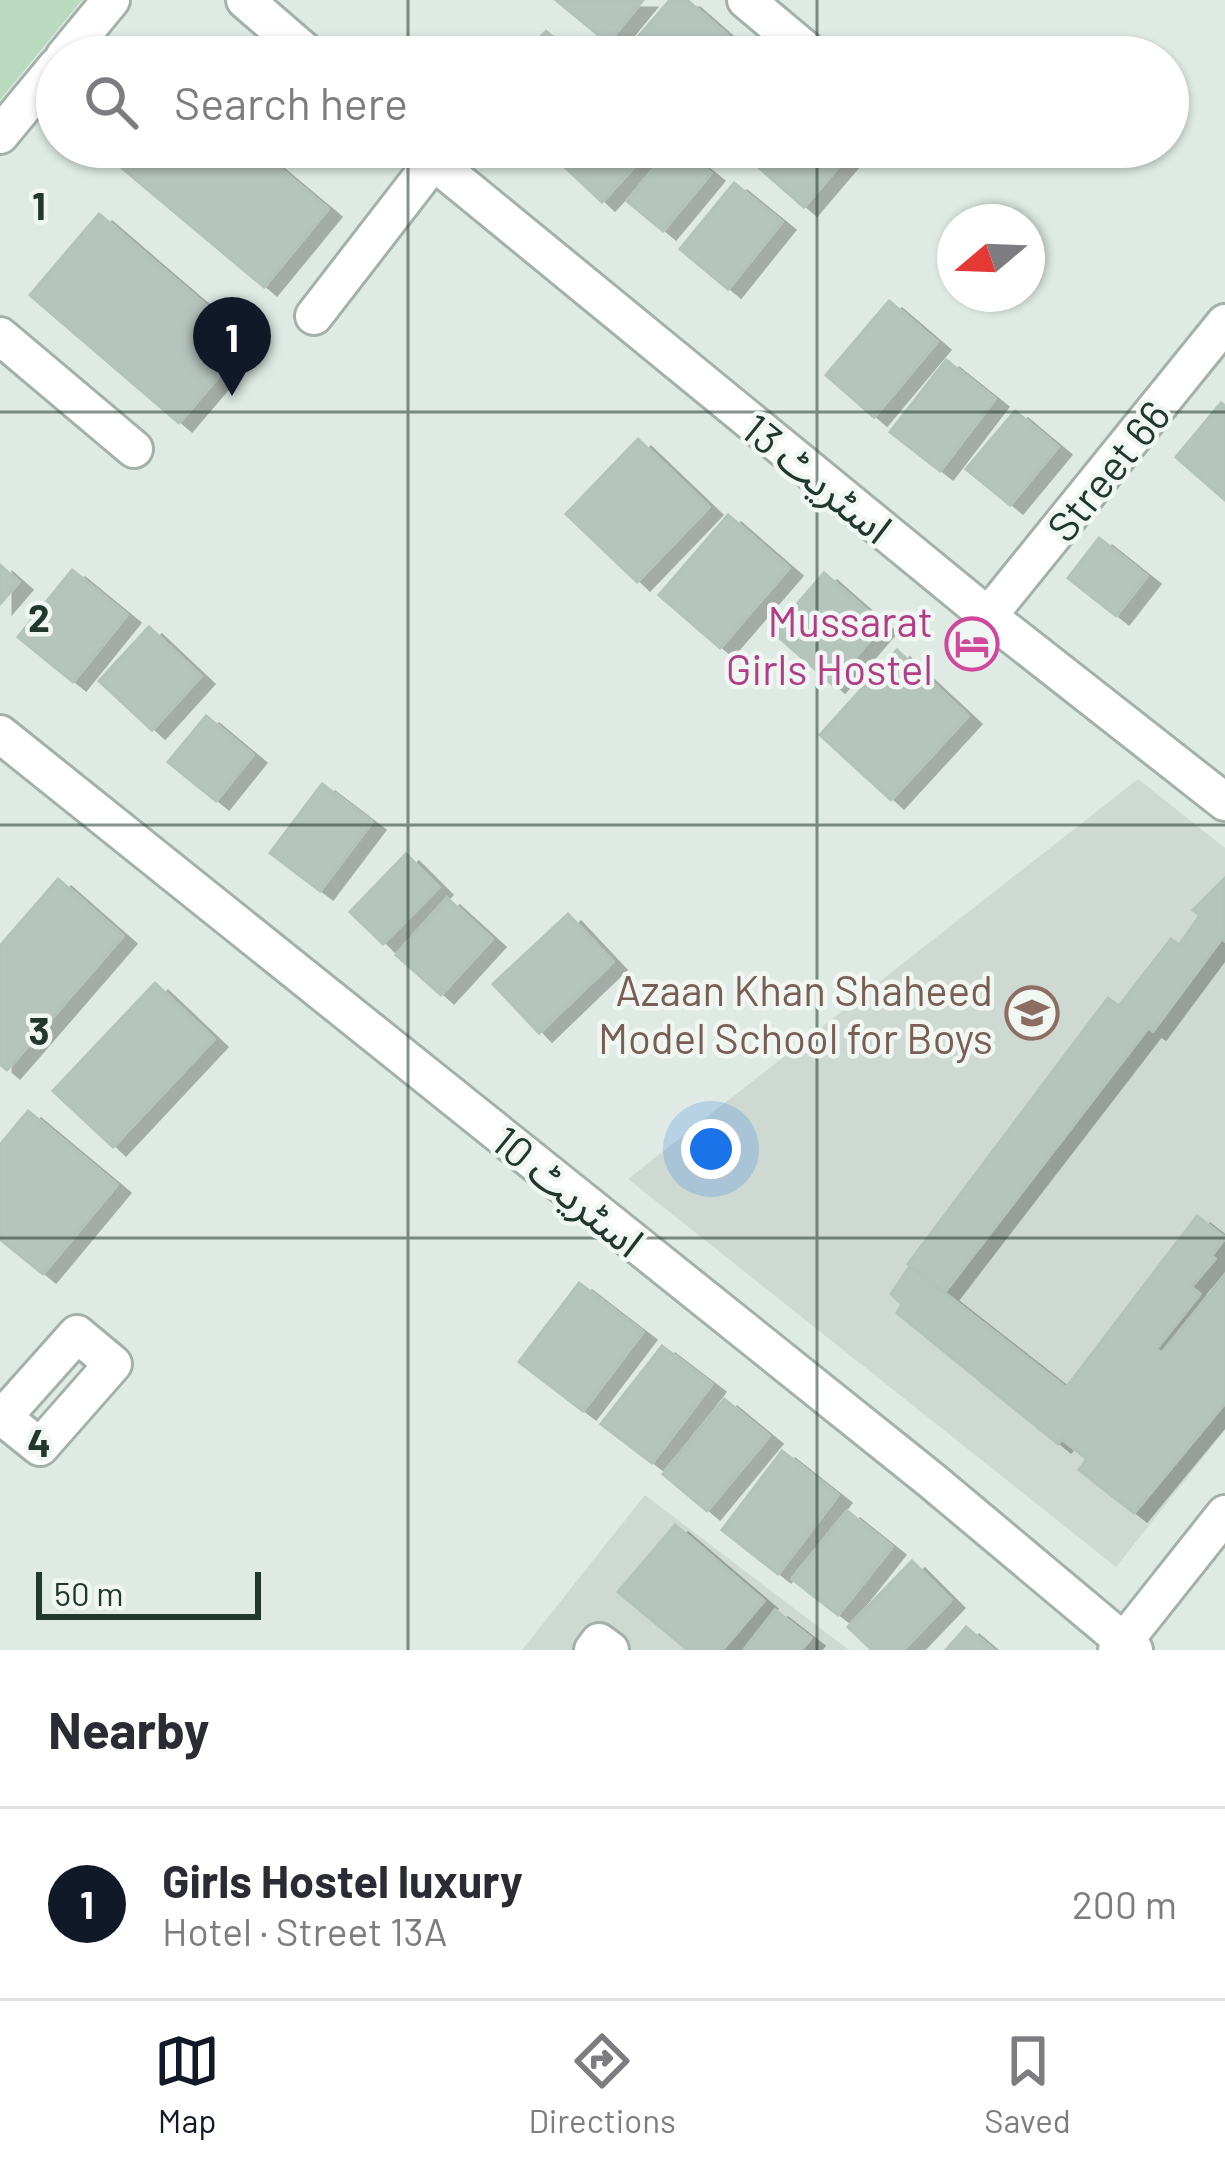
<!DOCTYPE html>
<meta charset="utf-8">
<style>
:root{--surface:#fff;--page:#f2f2f3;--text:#2b2b33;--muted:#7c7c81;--line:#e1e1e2;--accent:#111827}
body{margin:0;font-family:Barlow,"Noto Sans Arabic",sans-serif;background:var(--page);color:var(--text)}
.compass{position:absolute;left:937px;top:204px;width:108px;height:108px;border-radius:50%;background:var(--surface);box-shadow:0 3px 9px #0004;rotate:251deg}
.scale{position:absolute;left:36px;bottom:30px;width:225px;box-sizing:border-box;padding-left:12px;border:6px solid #22382f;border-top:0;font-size:33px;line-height:42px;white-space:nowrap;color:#22382f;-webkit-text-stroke:9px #f0f6f2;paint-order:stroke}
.you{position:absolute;left:711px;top:1149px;width:42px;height:42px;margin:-30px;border:9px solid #fff;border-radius:50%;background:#1a73e8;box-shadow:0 0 0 18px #1a73e833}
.badge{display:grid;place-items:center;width:78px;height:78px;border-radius:50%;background:var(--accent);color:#fff;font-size:39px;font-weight:700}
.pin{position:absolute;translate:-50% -99px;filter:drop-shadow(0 3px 6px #0008)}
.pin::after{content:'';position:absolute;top:63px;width:42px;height:36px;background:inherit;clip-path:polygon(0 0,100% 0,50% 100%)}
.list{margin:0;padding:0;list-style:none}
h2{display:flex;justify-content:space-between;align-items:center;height:156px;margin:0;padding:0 48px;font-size:51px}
h2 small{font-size:39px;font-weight:400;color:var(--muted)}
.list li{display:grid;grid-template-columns:78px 1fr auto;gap:36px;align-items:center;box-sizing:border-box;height:192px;padding:0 48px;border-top:3px solid var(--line)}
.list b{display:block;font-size:45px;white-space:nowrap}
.list p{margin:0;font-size:39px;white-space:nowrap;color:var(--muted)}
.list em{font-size:39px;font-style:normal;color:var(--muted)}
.icon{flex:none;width:66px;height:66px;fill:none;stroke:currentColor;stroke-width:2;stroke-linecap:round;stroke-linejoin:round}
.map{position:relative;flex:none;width:1225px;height:1650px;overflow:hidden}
.search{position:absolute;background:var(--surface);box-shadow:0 3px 9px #0004;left:36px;right:36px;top:36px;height:132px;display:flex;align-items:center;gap:30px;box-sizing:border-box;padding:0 42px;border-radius:66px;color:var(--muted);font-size:45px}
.sheet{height:348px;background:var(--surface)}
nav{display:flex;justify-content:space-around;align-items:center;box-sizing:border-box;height:168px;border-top:3px solid var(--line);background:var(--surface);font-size:33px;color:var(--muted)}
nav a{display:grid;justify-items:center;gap:6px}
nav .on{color:var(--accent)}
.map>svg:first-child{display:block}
</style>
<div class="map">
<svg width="1225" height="1650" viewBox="0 0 1225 1650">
<defs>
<filter id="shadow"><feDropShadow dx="13" dy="8" stdDeviation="0" flood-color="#0004"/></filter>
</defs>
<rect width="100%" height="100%" fill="#dfeae4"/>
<g fill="#ced9d2">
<polygon points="1138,779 1225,848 1225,1430 1116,1567 628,1179"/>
<polygon points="645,1495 849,1650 522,1650"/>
</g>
<polygon fill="#b9dabe" points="0,0 82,0 0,100"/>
<g fill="#b5c4bc" stroke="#b2c3ba" stroke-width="3" filter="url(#shadow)">
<polygon points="556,0 643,0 608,43"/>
<polygon points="670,0 687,0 728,36 710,57 629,57 624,53"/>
<polygon points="546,31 575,57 523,57"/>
<polygon points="139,147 254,147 328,209 264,287 122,168"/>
<polygon points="554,147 652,147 602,202 549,152"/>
<polygon points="672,147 679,147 711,173 663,231 627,201"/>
<polygon points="774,147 832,147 845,159 804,207 757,166"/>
<polygon points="734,183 782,222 728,289 680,249"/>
<polygon points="99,214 248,342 179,423 30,295"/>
<polygon points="889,301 937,342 874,417 826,375"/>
<polygon points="946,360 995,399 940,471 890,432"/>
<polygon points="1221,403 1225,406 1225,500 1176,457"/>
<polygon points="1015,411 1058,447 1010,505 966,469"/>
<polygon points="638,439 709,507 637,582 566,514"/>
<polygon points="728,515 789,568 720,648 659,595"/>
<polygon points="1099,538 1147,576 1116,616 1068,578"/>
<polygon points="0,565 19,582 0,604"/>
<polygon points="72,570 127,615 73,682 18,637"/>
<polygon points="824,573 883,625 832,684 773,632"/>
<polygon points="149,627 201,676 152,730 99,681"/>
<polygon points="897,650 968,716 891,800 820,735"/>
<polygon points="206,716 253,755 216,801 168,762"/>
<polygon points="322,784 372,822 320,891 270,853"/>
<polygon points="406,854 439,887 383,944 350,912"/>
<polygon points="58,879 123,936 7,1070 0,1064 0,946"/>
<polygon points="1224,879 1225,941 1222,938 1153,1031 1148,1028 944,1293 908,1264 1108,998 1119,1006 1171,939 1179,945 1200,915 1193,910"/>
<polygon points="447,898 492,939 441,995 396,955"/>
<polygon points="568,914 613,962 539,1033 493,984"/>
<polygon points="155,983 214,1039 113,1147 53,1091"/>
<polygon points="28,1111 117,1185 43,1274 0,1239 0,1145"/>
<polygon points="1197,1216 1225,1238 1211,1256 1215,1259 1191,1287 1200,1294 1156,1349 1162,1353 1225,1275 1225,1403 1134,1513 1079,1470 1087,1459 1062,1439 1058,1444 897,1313 902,1304 891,1294 910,1266 1066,1388"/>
<polygon points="579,1283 643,1332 583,1411 519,1362"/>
<polygon points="662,1346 712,1384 652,1463 601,1424"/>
<polygon points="724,1399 769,1436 707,1511 663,1474"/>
<polygon points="782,1451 838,1495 778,1574 722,1530"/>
<polygon points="847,1511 892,1547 838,1615 792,1579"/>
<polygon points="675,1525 764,1601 722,1650 688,1650 618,1592"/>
<polygon points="912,1561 951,1600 903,1650 872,1650 848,1627"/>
<polygon points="775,1610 811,1638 801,1650 744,1650"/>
<polygon points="966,1627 993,1650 946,1650"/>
</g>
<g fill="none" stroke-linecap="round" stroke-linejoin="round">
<g stroke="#a3b1aa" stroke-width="42">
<g id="minor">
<polyline points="245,0 311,57"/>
<polyline points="746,0 814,57"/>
<polyline points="64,57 111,0"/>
<polyline points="0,135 57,66"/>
<polyline points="416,147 988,616 1225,802"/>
<polyline points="314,316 433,162"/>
<polyline points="0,336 134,449"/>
<polyline points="988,616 1225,323"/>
<polyline points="0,734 931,1480 1134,1650"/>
<polyline points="0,1415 40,1447 113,1364 77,1334 3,1417"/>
<polyline points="593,1650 599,1642 610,1650"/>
<polyline points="1117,1650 1225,1514"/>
</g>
</g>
<use href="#minor" stroke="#fff" stroke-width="36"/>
</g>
<path fill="none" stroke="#22382f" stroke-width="3" stroke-opacity="0.55" d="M408,0V57M817,0V57M408,147V1650M817,147V1650M0,412H1225M0,825H1225M0,1238H1225"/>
<defs>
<g id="hotel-ring" transform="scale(2.7)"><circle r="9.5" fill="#f0f6f2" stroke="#d1479c" stroke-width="1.5"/><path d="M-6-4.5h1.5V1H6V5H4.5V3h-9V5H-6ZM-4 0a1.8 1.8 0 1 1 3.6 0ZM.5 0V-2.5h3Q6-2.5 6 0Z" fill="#d1479c"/></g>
<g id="school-ring" transform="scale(2.7)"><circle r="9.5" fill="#f0f6f2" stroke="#8d6e63" stroke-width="1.5"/><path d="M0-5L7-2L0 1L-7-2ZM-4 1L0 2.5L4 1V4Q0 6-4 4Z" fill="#8d6e63"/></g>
</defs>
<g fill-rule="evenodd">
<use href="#hotel-ring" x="972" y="644"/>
<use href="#school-ring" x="1032" y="1013"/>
</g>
<g text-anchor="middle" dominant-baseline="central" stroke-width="9" stroke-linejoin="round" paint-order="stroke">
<g font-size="42" fill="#22382f" stroke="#f0f6f2">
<text transform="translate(1107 470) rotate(-51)">Street 66</text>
<text transform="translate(818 477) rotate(39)">اسٹریٹ 13</text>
<text transform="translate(569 1190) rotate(39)">اسٹریٹ 10</text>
</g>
<g font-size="42" fill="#b23c85" stroke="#f0f6f2" text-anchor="end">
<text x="933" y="620">Mussarat<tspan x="933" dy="48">Girls Hostel</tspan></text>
</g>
<g font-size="42" fill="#785e54" stroke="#f0f6f2" text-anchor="end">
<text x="993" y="989">Azaan Khan Shaheed<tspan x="993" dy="48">Model School for Boys</tspan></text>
</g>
</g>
<g font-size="39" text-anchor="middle" font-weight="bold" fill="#22382f" stroke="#f0f6f2" stroke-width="9" stroke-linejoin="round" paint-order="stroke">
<text x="39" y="220">1</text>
<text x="39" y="632">2</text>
<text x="39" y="1045">3</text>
<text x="39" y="1457">4</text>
</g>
</svg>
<svg class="compass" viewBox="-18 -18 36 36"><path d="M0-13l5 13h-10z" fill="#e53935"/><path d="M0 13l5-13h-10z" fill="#7c7c81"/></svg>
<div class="scale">50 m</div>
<div class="you"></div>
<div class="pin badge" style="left:232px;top:396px">1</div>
<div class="search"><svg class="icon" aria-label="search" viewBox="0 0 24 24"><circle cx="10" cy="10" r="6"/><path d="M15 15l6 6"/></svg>Search here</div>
</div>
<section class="sheet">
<h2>Nearby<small></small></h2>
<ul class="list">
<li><span class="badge">1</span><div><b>Girls Hostel luxury</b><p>Hotel · Street 13A</p></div><em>200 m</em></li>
</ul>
</section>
<nav>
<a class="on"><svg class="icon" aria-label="map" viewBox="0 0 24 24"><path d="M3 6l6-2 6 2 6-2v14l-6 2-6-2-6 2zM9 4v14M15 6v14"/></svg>Map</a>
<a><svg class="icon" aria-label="directions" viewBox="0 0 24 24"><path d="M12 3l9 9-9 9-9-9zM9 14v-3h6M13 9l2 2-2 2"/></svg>Directions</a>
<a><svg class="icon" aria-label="saved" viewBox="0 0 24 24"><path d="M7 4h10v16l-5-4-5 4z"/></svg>Saved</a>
</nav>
